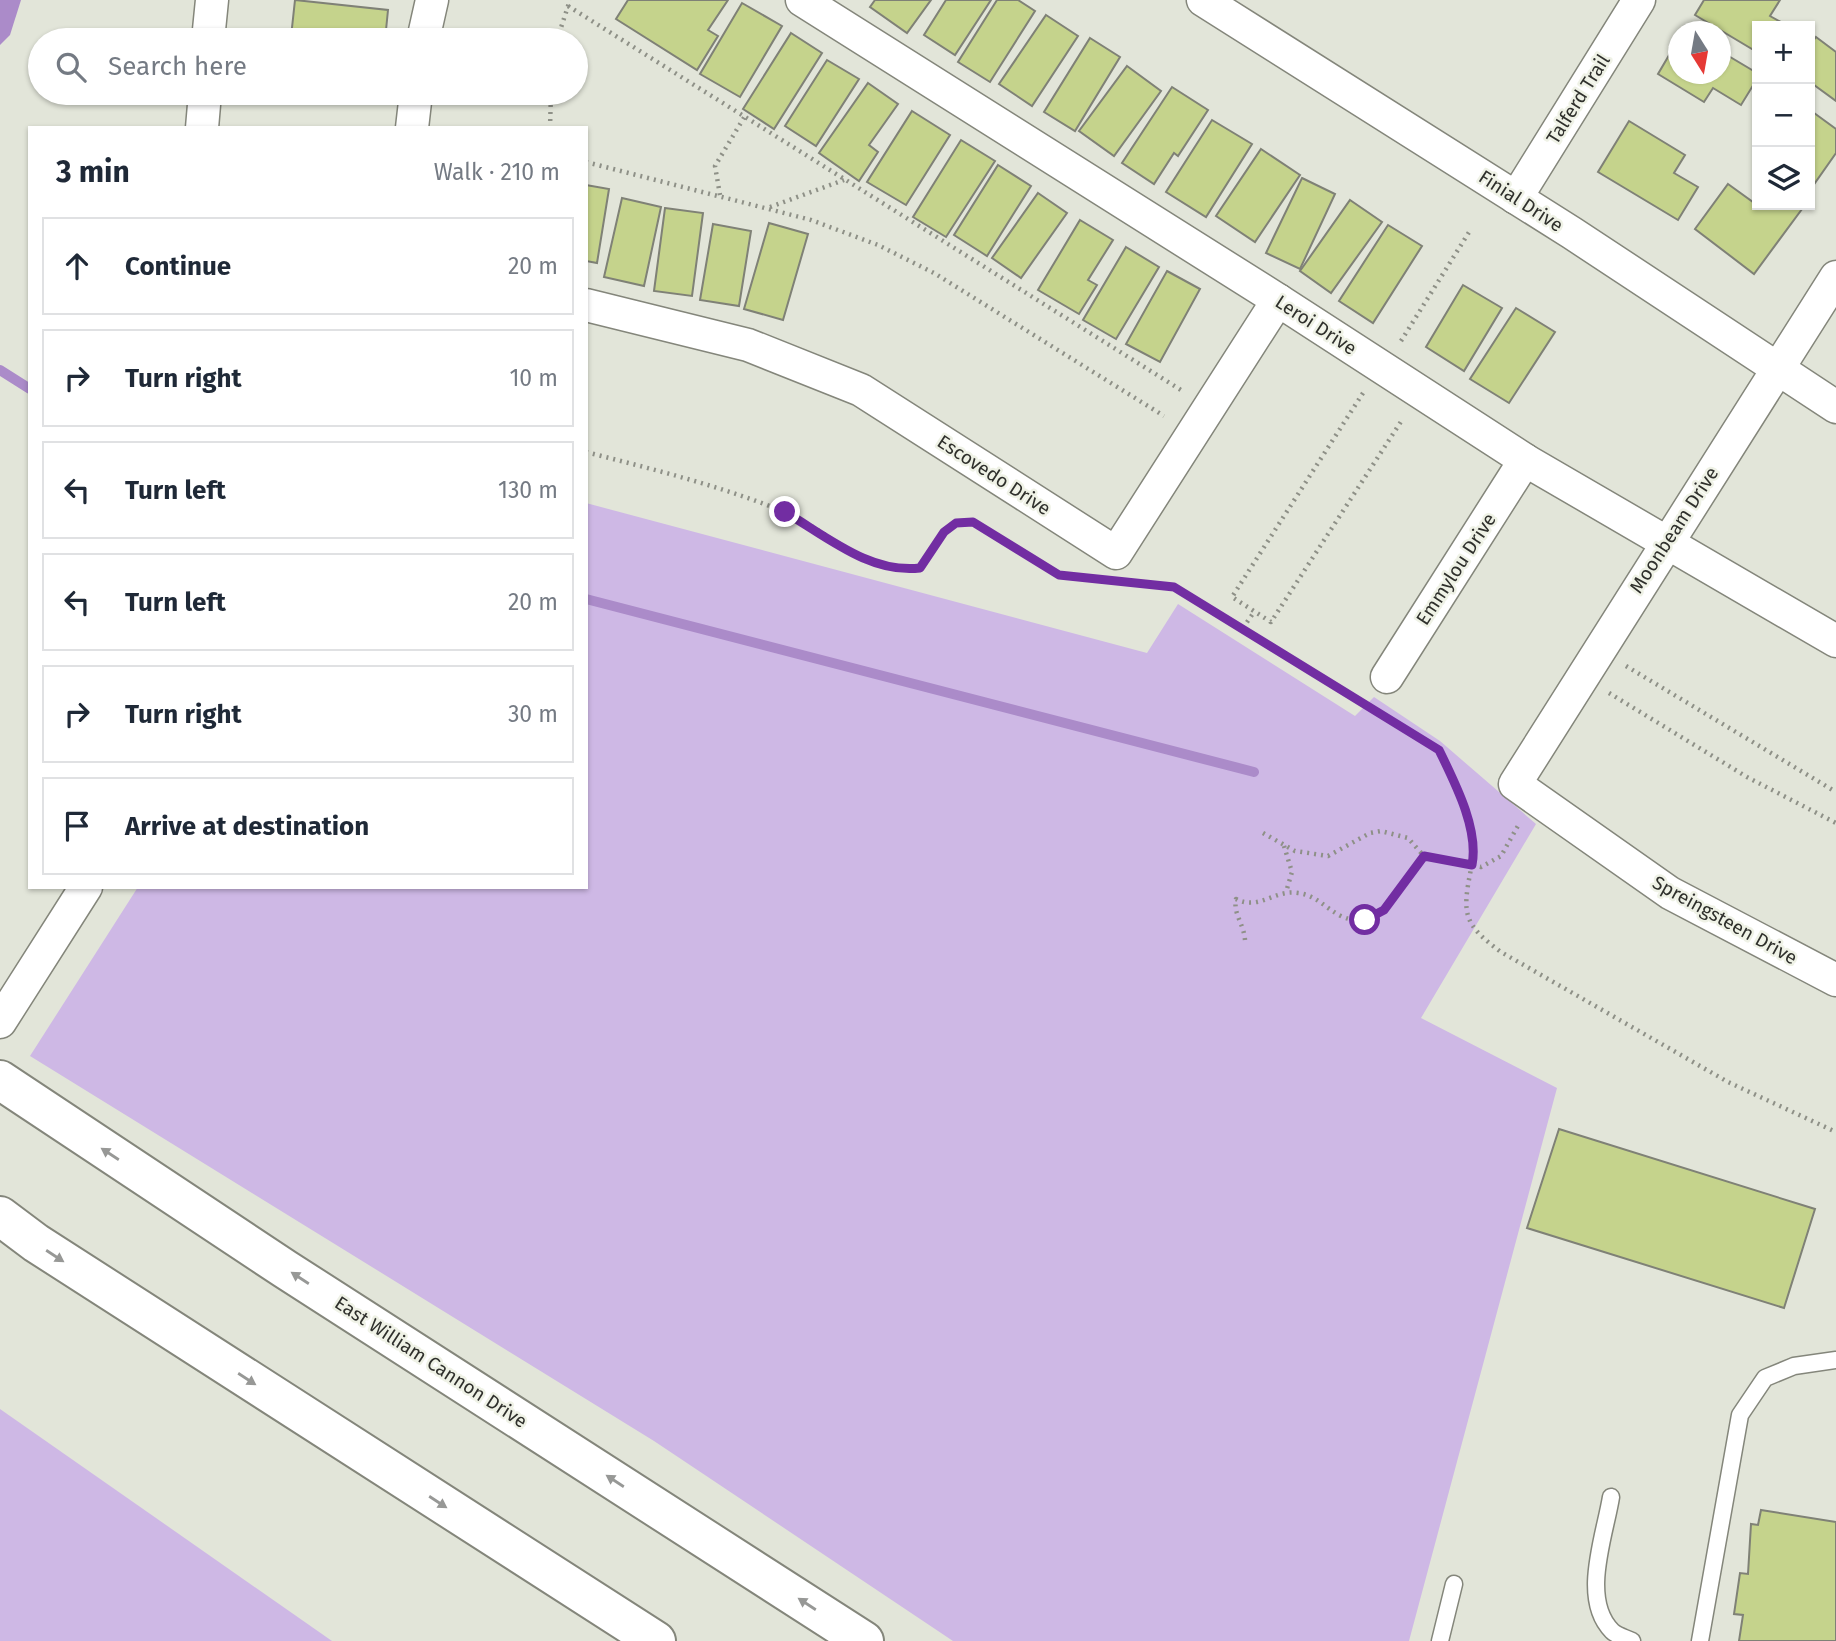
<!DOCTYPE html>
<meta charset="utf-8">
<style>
:root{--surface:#fff;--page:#f2f2f3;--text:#1f2937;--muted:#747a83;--line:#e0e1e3}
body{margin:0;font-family:"Fira Sans",sans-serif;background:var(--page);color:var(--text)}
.controls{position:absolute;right:21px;top:21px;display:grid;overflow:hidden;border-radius:0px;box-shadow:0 2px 5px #0004}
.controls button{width:63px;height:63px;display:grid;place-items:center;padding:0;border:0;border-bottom:2px solid var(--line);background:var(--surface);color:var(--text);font:35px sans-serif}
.compass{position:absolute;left:1668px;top:21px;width:63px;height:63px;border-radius:50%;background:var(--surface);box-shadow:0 2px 5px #0004;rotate:169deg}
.stop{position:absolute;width:21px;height:21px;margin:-16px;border:5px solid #722da2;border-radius:50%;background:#fff}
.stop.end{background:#722da2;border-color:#fff;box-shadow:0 2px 7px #0008}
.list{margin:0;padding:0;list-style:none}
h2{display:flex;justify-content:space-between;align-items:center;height:91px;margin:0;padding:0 28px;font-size:30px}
h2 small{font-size:23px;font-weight:400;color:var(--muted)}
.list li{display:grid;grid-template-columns:46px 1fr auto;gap:21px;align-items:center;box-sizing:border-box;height:98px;margin:0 14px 14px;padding:0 14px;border:2px solid var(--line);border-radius:0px}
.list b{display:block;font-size:26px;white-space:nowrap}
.list em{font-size:23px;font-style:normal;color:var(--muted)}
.icon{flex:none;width:38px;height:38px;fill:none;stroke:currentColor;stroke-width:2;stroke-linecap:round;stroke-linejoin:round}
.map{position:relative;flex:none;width:1836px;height:1641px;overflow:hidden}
.search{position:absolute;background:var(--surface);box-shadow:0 2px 5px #0004;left:28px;top:28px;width:560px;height:77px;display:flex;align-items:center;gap:18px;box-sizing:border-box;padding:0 24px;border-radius:38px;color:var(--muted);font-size:26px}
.panel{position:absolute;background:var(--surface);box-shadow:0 2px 5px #0004;left:28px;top:126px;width:560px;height:763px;border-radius:0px}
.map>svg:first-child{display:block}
</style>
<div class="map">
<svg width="1836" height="1641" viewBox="0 0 1836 1641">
<rect width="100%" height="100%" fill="#e2e5d9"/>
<g fill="#ceb8e5">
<polygon points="586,503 1147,653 1178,604 1355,716 1374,697 1440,741 1536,824 1421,1018 1557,1088 1409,1641 953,1641 654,1441 30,1056 138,887 586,887"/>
<polygon points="0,1409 332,1641 0,1641"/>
</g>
<polygon fill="#ab8bc9" points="0,0 21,0 10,35 0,45"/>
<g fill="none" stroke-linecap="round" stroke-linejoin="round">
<g stroke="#ab8bc9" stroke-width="10">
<polyline points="0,370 30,389"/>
<polyline points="586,599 1254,772"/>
</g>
</g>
<g fill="#c5d38c" stroke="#7f8176" stroke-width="2">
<polygon points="295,0 388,10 385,40 291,37"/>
<polygon points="628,0 728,0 708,30 718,36 697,70 616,19"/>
<polygon points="875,0 931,0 907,33 870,7"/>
<polygon points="946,0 991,0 955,55 924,35"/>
<polygon points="997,0 1018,0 1035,11 990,82 958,62"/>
<polygon points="1704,0 1780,0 1770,16 1788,26 1757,26 1757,52 1695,15"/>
<polygon points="742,3 782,26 740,97 700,74"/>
<polygon points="1046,15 1078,36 1032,106 999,84"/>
<polygon points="791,33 822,53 774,129 743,109"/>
<polygon points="1816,37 1836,52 1836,101 1810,82 1810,45"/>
<polygon points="1090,38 1120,57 1075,131 1044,112"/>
<polygon points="1678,40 1678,74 1720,74 1720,51 1757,73 1757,79 1741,105 1713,88 1704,102 1658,74"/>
<polygon points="827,60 859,79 816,146 785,126"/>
<polygon points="1127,66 1161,91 1114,156 1079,131"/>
<polygon points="868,83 898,104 869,145 878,152 859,181 819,153"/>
<polygon points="1172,87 1208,110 1178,156 1174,153 1154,184 1122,163"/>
<polygon points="1810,110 1836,129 1836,153 1810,190"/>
<polygon points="912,111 950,135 906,205 867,182"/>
<polygon points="1212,120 1252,144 1206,217 1166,192"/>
<polygon points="1629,121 1685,155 1674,173 1698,187 1678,220 1598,172"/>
<polygon points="961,140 995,161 946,237 913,217"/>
<polygon points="1261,149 1300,175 1255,242 1216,216"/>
<polygon points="998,165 1031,186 987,256 954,235"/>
<polygon points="1302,178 1335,194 1300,269 1266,253"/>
<polygon points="1728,184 1753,202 1757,196 1757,205 1796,205 1802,209 1754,274 1695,229"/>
<polygon points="586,185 609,189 597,263 586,261"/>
<polygon points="1038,193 1067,213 1021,278 992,258"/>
<polygon points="622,198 661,207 644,286 604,277"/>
<polygon points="1350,200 1382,222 1331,293 1300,271"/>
<polygon points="665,208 703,213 692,296 654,291"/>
<polygon points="1080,220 1113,240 1088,280 1097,285 1079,314 1038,290"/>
<polygon points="769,223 808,234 783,320 744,309"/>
<polygon points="713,224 751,231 739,306 700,300"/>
<polygon points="1388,225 1422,246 1373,323 1339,301"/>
<polygon points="1126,247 1159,267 1116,339 1083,320"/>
<polygon points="1167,271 1200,289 1160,362 1126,344"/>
<polygon points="1463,285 1502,308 1464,371 1426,347"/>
<polygon points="1516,308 1555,332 1509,403 1470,379"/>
<polygon points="1559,1129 1815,1209 1784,1308 1527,1228"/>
<polygon points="1761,1510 1836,1522 1836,1641 1739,1641 1743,1615 1734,1614 1740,1573 1748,1574 1751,1524 1758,1525"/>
</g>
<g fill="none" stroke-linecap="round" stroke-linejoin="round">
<g stroke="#84867b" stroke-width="19">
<g id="service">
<path d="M1611,1497C1605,1535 1580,1599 1612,1631C1617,1636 1626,1638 1632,1641"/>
<polyline points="1440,1641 1454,1584"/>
<polyline points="1700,1641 1740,1415 1765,1378 1794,1366 1836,1360"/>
</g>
</g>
<g stroke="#84867b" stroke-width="35">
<g id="minor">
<polyline points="802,0 1278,300 1525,460 1836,641"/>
<polyline points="1203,0 1572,233 1836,407"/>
<polyline points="208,40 212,0"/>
<polyline points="423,40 432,0"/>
<polyline points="202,128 205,93"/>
<polyline points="412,128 416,93"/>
<polyline points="1516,198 1639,0"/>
<polyline points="1836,277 1515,784 1670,893 1836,980"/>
<polyline points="586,305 748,345 861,390 1116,553 1278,300"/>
<polyline points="1387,677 1525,460"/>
<polyline points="0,1022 86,887"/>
</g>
</g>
<g stroke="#84867b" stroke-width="42">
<g id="tertiary">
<polyline points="0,1080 285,1269 864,1641"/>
<polyline points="0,1216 36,1243 656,1641"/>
</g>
</g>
<g stroke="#8e9087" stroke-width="4.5" stroke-dasharray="2 5" stroke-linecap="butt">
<polyline points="568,6 1181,390"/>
<polyline points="557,40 570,0"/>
<polyline points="550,128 551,93"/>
<polyline points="586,162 811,220 878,245 934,273 1164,416"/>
<polyline points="720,195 715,166 745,116"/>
<polyline points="770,207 844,180"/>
<polyline points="1401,341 1471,229"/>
<polyline points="1363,393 1232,597 1271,622 1402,420"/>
<path d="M586,452C652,469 717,485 780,510C830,530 863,574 920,568L944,532L956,523L973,522L1059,574L1091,578"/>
<path d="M1131,582L1174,587L1439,750C1453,777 1471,817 1475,848C1475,854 1472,863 1471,869C1462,914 1463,924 1501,952L1728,1082L1836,1132"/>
<polyline points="1243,628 1254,612"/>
<polyline points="1626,666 1836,792"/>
<polyline points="1609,693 1747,777 1836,823"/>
<polyline points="1263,833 1295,851 1328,856 1370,833 1381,831 1408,838 1424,856 1481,867 1501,856 1519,824"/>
<polyline points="1284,846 1292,872 1286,892"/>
<path d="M1245,940C1244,924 1233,914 1236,899C1259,911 1275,889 1298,893C1316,895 1325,908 1341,916C1383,936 1402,881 1424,856"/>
</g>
<use href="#service" stroke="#fff" stroke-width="16"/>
<use href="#minor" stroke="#fff" stroke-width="32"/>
<use href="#tertiary" stroke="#fff" stroke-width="38"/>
</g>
<defs><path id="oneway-solid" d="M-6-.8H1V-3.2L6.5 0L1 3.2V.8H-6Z" transform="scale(1.75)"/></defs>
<g fill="#979896">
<use href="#oneway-solid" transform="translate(110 1154) rotate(-147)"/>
<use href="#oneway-solid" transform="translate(55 1256) rotate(33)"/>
<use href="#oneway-solid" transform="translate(300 1278) rotate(-147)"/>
<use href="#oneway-solid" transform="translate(247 1379) rotate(33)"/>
<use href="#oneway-solid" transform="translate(615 1481) rotate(-147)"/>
<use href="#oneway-solid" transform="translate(438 1502) rotate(33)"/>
<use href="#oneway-solid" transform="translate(807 1604) rotate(-147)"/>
</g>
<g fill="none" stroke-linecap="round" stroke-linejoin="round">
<path stroke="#722da2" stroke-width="9" d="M785,512C826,536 870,574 920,568L944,532L956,523L973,522L1059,575L1174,587L1439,750C1455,783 1479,829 1472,865L1424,856L1384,910L1365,920"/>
</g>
<g text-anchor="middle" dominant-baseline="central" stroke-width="5" stroke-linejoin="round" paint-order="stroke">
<g font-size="19" fill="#2f302c" stroke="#eff2e6">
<text transform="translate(1578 99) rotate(-58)">Talferd Trail</text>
<text transform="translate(1521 201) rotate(33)">Finial Drive</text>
<text transform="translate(1316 325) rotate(33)">Leroi Drive</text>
<text transform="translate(994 475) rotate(33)">Escovedo Drive</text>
<text transform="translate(1674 530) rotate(-57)">Moonbeam Drive</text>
<text transform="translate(1456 569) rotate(-57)">Emmylou Drive</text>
<text transform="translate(1725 920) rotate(29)">Spreingsteen Drive</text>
<text transform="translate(431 1362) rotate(33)">East William Cannon Drive</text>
</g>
</g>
</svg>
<div class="controls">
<button>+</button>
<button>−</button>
<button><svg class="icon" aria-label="layers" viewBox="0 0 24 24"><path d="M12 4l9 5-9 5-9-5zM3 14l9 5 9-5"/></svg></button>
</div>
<svg class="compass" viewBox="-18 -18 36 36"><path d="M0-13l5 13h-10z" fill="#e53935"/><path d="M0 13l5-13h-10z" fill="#747a83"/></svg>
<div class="stop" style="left:1365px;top:920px"></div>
<div class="stop end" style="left:785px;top:512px"></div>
<div class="search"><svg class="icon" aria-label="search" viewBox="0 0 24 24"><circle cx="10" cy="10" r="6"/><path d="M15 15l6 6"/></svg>Search here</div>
<section class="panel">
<h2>3 min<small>Walk · 210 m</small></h2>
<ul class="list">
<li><svg class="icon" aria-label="ahead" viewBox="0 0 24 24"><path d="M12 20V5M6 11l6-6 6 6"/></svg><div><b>Continue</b></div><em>20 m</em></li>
<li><svg class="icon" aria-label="right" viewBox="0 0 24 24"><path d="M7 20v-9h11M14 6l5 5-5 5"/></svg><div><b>Turn right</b></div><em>10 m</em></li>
<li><svg class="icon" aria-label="left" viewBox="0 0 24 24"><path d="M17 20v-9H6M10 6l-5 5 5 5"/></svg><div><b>Turn left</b></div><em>130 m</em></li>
<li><svg class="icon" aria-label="left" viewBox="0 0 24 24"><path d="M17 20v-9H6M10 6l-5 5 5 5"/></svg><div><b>Turn left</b></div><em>20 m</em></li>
<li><svg class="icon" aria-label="right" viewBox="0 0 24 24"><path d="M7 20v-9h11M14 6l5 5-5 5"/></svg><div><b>Turn right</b></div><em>30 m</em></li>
<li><svg class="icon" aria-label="arrive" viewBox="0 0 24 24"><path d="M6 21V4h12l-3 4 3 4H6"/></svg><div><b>Arrive at destination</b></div></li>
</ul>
</section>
</div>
